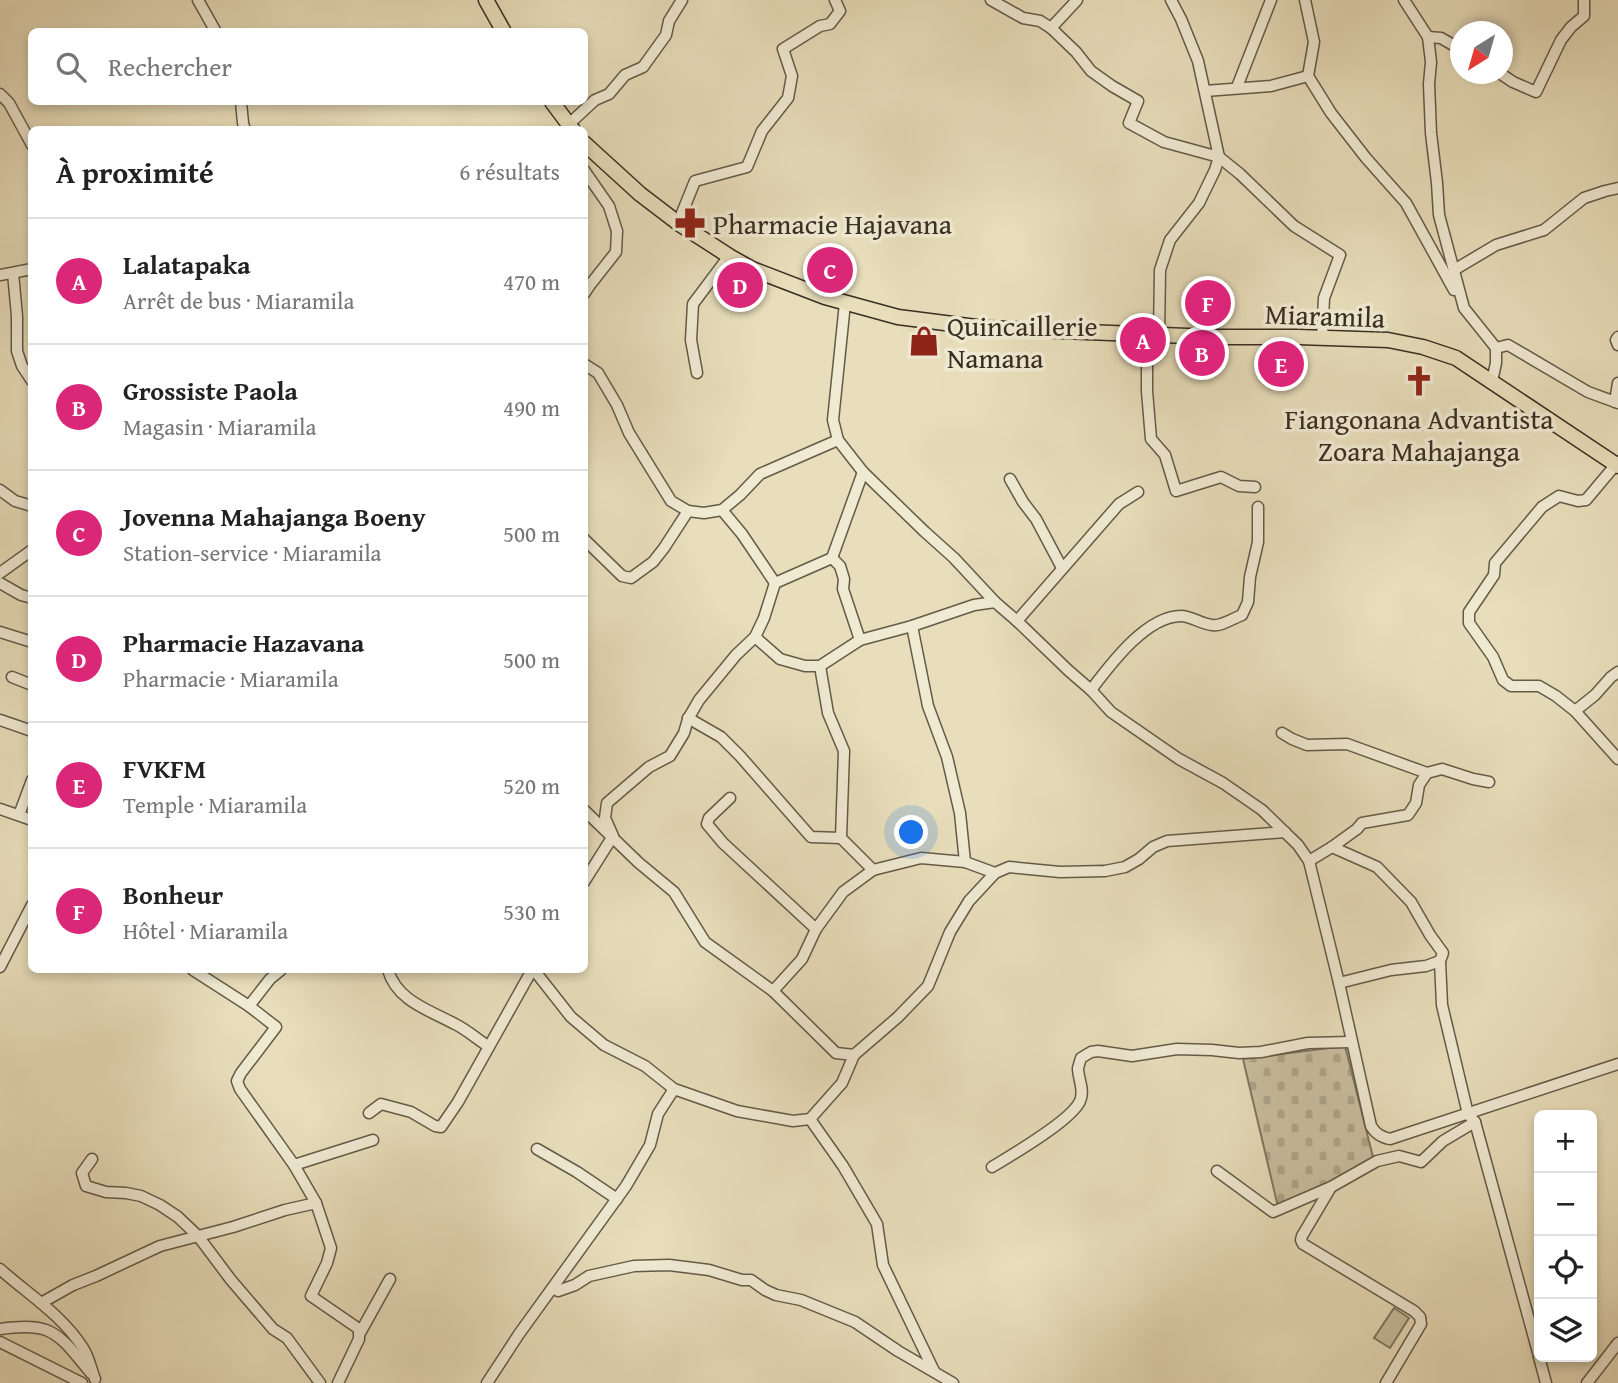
<!DOCTYPE html>
<html lang="fr">
<meta charset="utf-8">
<style>
:root{--surface:#fff;--page:#f2f2f2;--text:#222;--muted:#767676;--line:#e0e0e0;--accent:#db2777}
body{margin:0;font-family:"Gentium Book Plus",serif;background:var(--page);color:var(--text)}
.controls{position:absolute;right:21px;bottom:21px;display:grid;overflow:hidden;border-radius:10px;box-shadow:0 4px 10px #0003}
.controls button{width:63px;height:63px;display:grid;place-items:center;padding:0;border:0;border-bottom:2px solid var(--line);background:var(--surface);color:var(--text);font:35px sans-serif}
.compass{position:absolute;left:1450px;top:21px;width:63px;height:63px;border-radius:50%;background:var(--surface);box-shadow:0 4px 10px #0003;rotate:217deg}
.you{position:absolute;left:912px;top:833px;width:24px;height:24px;margin:-18px;border:5px solid #fff;border-radius:50%;background:#1a73e8;box-shadow:0 0 0 10px #1a73e833}
.badge{display:grid;place-items:center;width:46px;height:46px;border-radius:50%;background:var(--accent);color:#fff;font-size:23px;font-weight:700}
.pin{position:absolute;translate:-50% -50%;border:4px solid #fff;box-shadow:0 2px 7px #0006}
.list{margin:0;padding:0;list-style:none}
h2{display:flex;justify-content:space-between;align-items:center;height:91px;margin:0;padding:0 28px;font-size:30px}
h2 small{font-size:23px;font-weight:400;color:var(--muted)}
.list li{display:grid;grid-template-columns:46px 1fr auto;gap:21px;align-items:center;box-sizing:border-box;height:126px;padding:0 28px;border-top:2px solid var(--line)}
.list b{display:block;font-size:26px;white-space:nowrap}
.list p{margin:0;font-size:23px;white-space:nowrap;color:var(--muted)}
.list em{font-size:23px;font-style:normal;color:var(--muted)}
.icon{flex:none;width:38px;height:38px;fill:none;stroke:currentColor;stroke-width:2;stroke-linecap:round;stroke-linejoin:round}
.map{position:relative;flex:none;width:1618px;height:1383px;overflow:hidden}
.search{position:absolute;background:var(--surface);box-shadow:0 4px 10px #0003;left:28px;top:28px;width:560px;height:77px;display:flex;align-items:center;gap:18px;box-sizing:border-box;padding:0 24px;border-radius:10px;color:var(--muted);font-size:26px}
.panel{position:absolute;background:var(--surface);box-shadow:0 4px 10px #0003;left:28px;top:126px;width:560px;height:847px;border-radius:10px}
.map>svg:first-child{display:block}
</style>
<div class="map">
<svg width="1618" height="1383" viewBox="0 0 1618 1383">
<defs>
<pattern id="cemetery-stones" width="16" height="16" patternUnits="userSpaceOnUse" patternTransform="scale(1.75)"><rect width="16" height="16" fill="#cac0a1"/><path d="M2 7V4a2 2 0 0 1 4 0v3zM10 15v-3a2 2 0 0 1 4 0v3z" fill="#aea58a"/></pattern>
</defs>
<rect width="100%" height="100%" fill="#e8debb"/>
<filter id="stains"><feTurbulence type="fractalNoise" baseFrequency=".00286" numOctaves="4"/><feColorMatrix values="0 0 0 0 .2 0 0 0 0 .09 0 0 0 0 .02 0 0 0 .5 -.17"/></filter>
<radialGradient id="worn" r=".72"><stop offset=".6" stop-color="#630" stop-opacity="0"/><stop offset="1" stop-color="#630" stop-opacity=".3"/></radialGradient>
<polygon fill="url(#cemetery-stones)" stroke="#817762" stroke-width="2" points="1345,1046 1374,1161 1279,1211 1243,1059"/>
<polygon fill="#cac0a1" stroke="#817762" stroke-width="2" points="1394,1308 1409,1318 1390,1348 1374,1338"/>
<g fill="none" stroke-linecap="round" stroke-linejoin="round">
<g stroke="#645a48" stroke-width="13">
<g id="minor">
<polyline points="198,0 216,32"/>
<polyline points="991,0 1023,18 1040,21 1051,28 1076,52 1091,71 1112,86 1138,101 1129,123 1164,142 1219,157 1240,174 1294,226 1340,255 1324,298 1322,338"/>
<polyline points="1305,0 1314,42 1308,76 1331,113 1366,158 1406,203 1454,290"/>
<polyline points="1404,0 1428,37 1431,62 1429,84 1431,133 1437,183 1439,215 1464,308 1496,348 1496,363 1492,381"/>
<polyline points="1051,28 1077,0"/>
<polyline points="1428,37 1441,38 1460,49"/>
<polyline points="1501,74 1513,82 1536,92 1561,40 1571,27 1584,16 1584,0"/>
<polyline points="1237,87 1271,0"/>
<polyline points="1205,91 1271,86 1308,76"/>
<polyline points="0,94 9,103 32,145"/>
<polyline points="241,102 243,123 245,130"/>
<polyline points="569,124 595,100 609,94 625,75 643,67 666,35 669,21 682,0"/>
<polyline points="584,170 609,206 617,231 616,252 590,285 584,294"/>
<polyline points="678,223 695,181 747,167 762,131 788,98 792,76 783,49 820,26 830,24 840,11 835,0"/>
<polyline points="1454,270 1496,245 1544,230 1584,198 1605,191 1618,188"/>
<polyline points="13,273 17,316 17,351 22,366 32,381"/>
<polyline points="0,275 32,269"/>
<path d="M845,303L833,420L838,440L863,472L925,532L954,558L995,602L1017,621L1069,671L1091,690L1111,712L1179,759L1223,783L1262,810L1298,845L1309,861L1339,983L1371,1126C1376,1134 1381,1137 1390,1139L1618,1064"/>
<polyline points="1147,334 1147,391 1151,439 1165,455 1176,491 1221,477 1239,486 1255,487"/>
<polyline points="1159,334 1160,270 1170,240 1199,203 1215,170 1219,157 1198,61 1181,19 1171,0"/>
<polyline points="1618,337 1616,340 1618,345"/>
<polyline points="1496,348 1508,345 1588,392 1618,403"/>
<polyline points="584,364 598,373 617,405 629,433 671,501 688,511 704,513 722,510 740,495 760,474 838,440"/>
<polyline points="697,373 691,340 693,304 729,256"/>
<polyline points="1615,402 1618,383"/>
<polyline points="1618,462 1586,500 1578,501 1559,496 1542,507 1495,563 1494,575 1469,612 1469,623 1493,657 1503,680 1511,686 1539,686 1556,696 1575,711 1618,759"/>
<polyline points="1010,479 1023,502 1036,519 1062,568"/>
<polyline points="0,490 15,501 32,506"/>
<polyline points="722,510 742,534 775,583"/>
<polyline points="584,539 622,576 631,578 653,562 664,548 688,511"/>
<polyline points="832,558 840,566 844,579 843,589 860,640"/>
<polyline points="0,573 32,550"/>
<polyline points="0,583 21,595 32,598"/>
<polyline points="1017,621 1119,504 1138,492"/>
<polyline points="912,626 928,706 947,757 960,813 965,862"/>
<polyline points="0,632 32,642"/>
<polyline points="755,637 780,659 805,666 820,666 860,640 912,626 974,605 995,602"/>
<polyline points="820,666 828,713 844,751 841,838 873,870"/>
<polyline points="12,677 32,685"/>
<path d="M1091,690C1110,665 1146,616 1181,616C1191,616 1201,624 1212,625C1220,627 1234,618 1242,615L1248,602L1250,577L1258,542V507"/>
<polyline points="1575,711 1595,695 1611,677 1618,672"/>
<polyline points="688,718 721,737 740,756 811,837 841,838"/>
<polyline points="0,720 32,731"/>
<polyline points="1282,733 1292,739 1307,745 1347,744 1427,773"/>
<polyline points="730,798 709,818 707,824 723,843 816,929"/>
<polyline points="0,809 32,820"/>
<polyline points="584,810 639,863 674,892 705,942 773,991 836,1053 854,1055 898,1017 928,986 950,932 969,901 995,873"/>
<polyline points="19,815 32,780"/>
<polyline points="1332,847 1377,867 1411,902 1430,935 1443,953 1440,961 1426,966 1391,970 1339,983"/>
<polyline points="1309,861 1332,847 1357,829 1362,823 1408,815 1416,803 1419,785 1427,773 1442,769 1473,779 1489,782"/>
<polyline points="584,882 613,836 605,818 607,803 649,767 670,756 684,733 688,719 699,700 736,655 755,637 764,618 775,583 832,558 863,472"/>
<polyline points="1440,961 1442,1005 1468,1114 1475,1122 1539,1356"/>
<polyline points="0,967 32,905"/>
<polyline points="193,970 249,1006 276,1027 241,1073 237,1081 240,1089 294,1165 316,1203 331,1248 327,1263 311,1296 359,1329 359,1339 338,1383"/>
<path d="M388,970C397,1001 429,1010 455,1024C467,1030 477,1039 488,1046"/>
<polyline points="534,970 571,1017 604,1045 645,1066 674,1089 737,1111 793,1121 810,1119 842,1083 854,1055"/>
<polyline points="773,991 802,959 816,929 843,892 873,870 921,858 965,862 995,873 1009,867 1060,872 1105,871 1125,867 1139,859 1153,847 1167,841 1285,832"/>
<polyline points="249,1006 270,979 281,970"/>
<polyline points="369,1113 381,1104 411,1112 435,1126 441,1127 458,1102 532,970"/>
<polyline points="810,1119 843,1166 877,1224 883,1265 934,1371"/>
<polyline points="537,1149 577,1172 617,1199"/>
<polyline points="92,1159 82,1173 86,1186 106,1192 126,1193 141,1196 160,1205 178,1217 198,1236 231,1280 273,1329 287,1338 320,1383"/>
<polyline points="294,1165 373,1140"/>
<path d="M992,1167C1012,1155 1072,1120 1080,1101C1085,1090 1078,1079 1078,1068C1079,1065 1080,1061 1081,1058L1091,1052L1098,1051L1132,1056L1177,1049L1212,1050L1239,1053L1261,1052L1308,1043L1351,1042"/>
<polyline points="1217,1171 1273,1212 1331,1187 1377,1161 1399,1156 1421,1162 1443,1141 1475,1122"/>
<polyline points="1331,1187 1302,1236 1301,1240 1303,1244 1414,1311 1420,1317 1421,1324 1386,1383"/>
<path d="M0,1269C29,1295 62,1315 83,1348C89,1357 91,1369 95,1379"/>
<polyline points="553,1288 558,1291 575,1285 589,1276 634,1266 669,1265 709,1270 742,1280 751,1280 765,1290 776,1295 801,1300 855,1322 898,1351 953,1383"/>
<polyline points="41,1303 73,1285 96,1276 160,1246 233,1227 285,1210 316,1203"/>
<path d="M0,1329C14,1327 33,1325 46,1330C65,1337 78,1359 91,1373"/>
<polyline points="360,1333 390,1279"/>
<polyline points="0,1342 82,1383"/>
<polyline points="1539,1357 1546,1383"/>
<polyline points="487,1383 519,1334 626,1186 650,1145 658,1114 674,1089"/>
<polyline points="1587,1383 1618,1343"/>
</g>
</g>
<g stroke="#382e22" stroke-width="17">
<g id="major">
<polyline points="486,0 504,32"/>
<polyline points="552,102 573,130"/>
<polyline points="584,143 640,194 678,223 729,256 752,269 825,297 898,317 984,328 1213,337 1298,337 1388,340 1423,347 1456,358 1618,466"/>
</g>
</g>
<use href="#minor" stroke="#f0ead3" stroke-width="10"/>
<use href="#major" stroke="#e8debb" stroke-width="14"/>
</g>
<defs>
<g id="pharmacy-bare" transform="scale(2.415)"><path d="M-2-6h4v4h4v4h-4v4h-4v-4h-4v-4h4Z" fill="#8f2418" stroke="#f0ead3" stroke-width="2.5" paint-order="stroke"/></g>
<g id="shop-bare" transform="scale(2.415)"><path d="M-5-2.5h2.3a2.7 3.5 0 0 1 5.4 0H5L5.5 6h-11ZM-1.5-2.5h3a1.5 2.3 0 0 0-3 0Z" fill="#8f2418" stroke="#f0ead3" stroke-width="2.5" paint-order="stroke"/></g>
<g id="church-bare" transform="scale(2.415)"><path d="M-1.2-6h2.4v3.5h3.3v2.4h-3.3V6h-2.4V-.1h-3.3v-2.4h3.3Z" fill="#8f2418" stroke="#f0ead3" stroke-width="2.5" paint-order="stroke"/></g>
</defs>
<g fill-rule="evenodd">
<use href="#pharmacy-bare" x="690" y="223"/>
<use href="#shop-bare" x="924" y="341"/>
<use href="#church-bare" x="1419" y="381"/>
</g>
<g text-anchor="middle" dominant-baseline="central" stroke-width="7" stroke-linejoin="round" paint-order="stroke">
<g font-size="28" fill="#382e22" stroke="#f0ead3" text-anchor="start">
<text x="713" y="223">Pharmacie Hajavana</text>
<text x="947" y="325">Quincaillerie<tspan x="947" dy="32">Namana</tspan></text>
<text x="1419" y="418" text-anchor="middle">Fiangonana Advantista<tspan x="1419" dy="32">Zoara Mahajanga</tspan></text>
</g>
<g font-size="28" fill="#382e22" stroke="#f0ead3">
<text transform="translate(1325 315) rotate(2)">Miaramila</text>
</g>
</g>
<rect width="100%" height="100%" filter="url(#stains)"/>
<rect width="100%" height="100%" fill="url(#worn)"/>
</svg>
<div class="controls">
<button>+</button>
<button>−</button>
<button><svg class="icon" aria-label="locate" viewBox="0 0 24 24"><circle cx="12" cy="12" r="6"/><path d="M12 2v4M12 18v4M2 12h4M18 12h4"/></svg></button>
<button><svg class="icon" aria-label="layers" viewBox="0 0 24 24"><path d="M12 4l9 5-9 5-9-5zM3 14l9 5 9-5"/></svg></button>
</div>
<svg class="compass" viewBox="-18 -18 36 36"><path d="M0-13l5 13h-10z" fill="#e53935"/><path d="M0 13l5-13h-10z" fill="#767676"/></svg>
<div class="you"></div>
<div class="pin badge" style="left:1143px;top:340px">A</div>
<div class="pin badge" style="left:1202px;top:353px">B</div>
<div class="pin badge" style="left:830px;top:270px">C</div>
<div class="pin badge" style="left:740px;top:285px">D</div>
<div class="pin badge" style="left:1281px;top:364px">E</div>
<div class="pin badge" style="left:1208px;top:303px">F</div>
<div class="search"><svg class="icon" aria-label="search" viewBox="0 0 24 24"><circle cx="10" cy="10" r="6"/><path d="M15 15l6 6"/></svg>Rechercher</div>
<section class="panel">
<h2>À proximité<small>6 résultats</small></h2>
<ul class="list">
<li><span class="badge">A</span><div><b>Lalatapaka</b><p>Arrêt de bus · Miaramila</p></div><em>470 m</em></li>
<li><span class="badge">B</span><div><b>Grossiste Paola</b><p>Magasin · Miaramila</p></div><em>490 m</em></li>
<li><span class="badge">C</span><div><b>Jovenna Mahajanga Boeny</b><p>Station-service · Miaramila</p></div><em>500 m</em></li>
<li><span class="badge">D</span><div><b>Pharmacie Hazavana</b><p>Pharmacie · Miaramila</p></div><em>500 m</em></li>
<li><span class="badge">E</span><div><b>FVKFM</b><p>Temple · Miaramila</p></div><em>520 m</em></li>
<li><span class="badge">F</span><div><b>Bonheur</b><p>Hôtel · Miaramila</p></div><em>530 m</em></li>
</ul>
</section>
</div>
